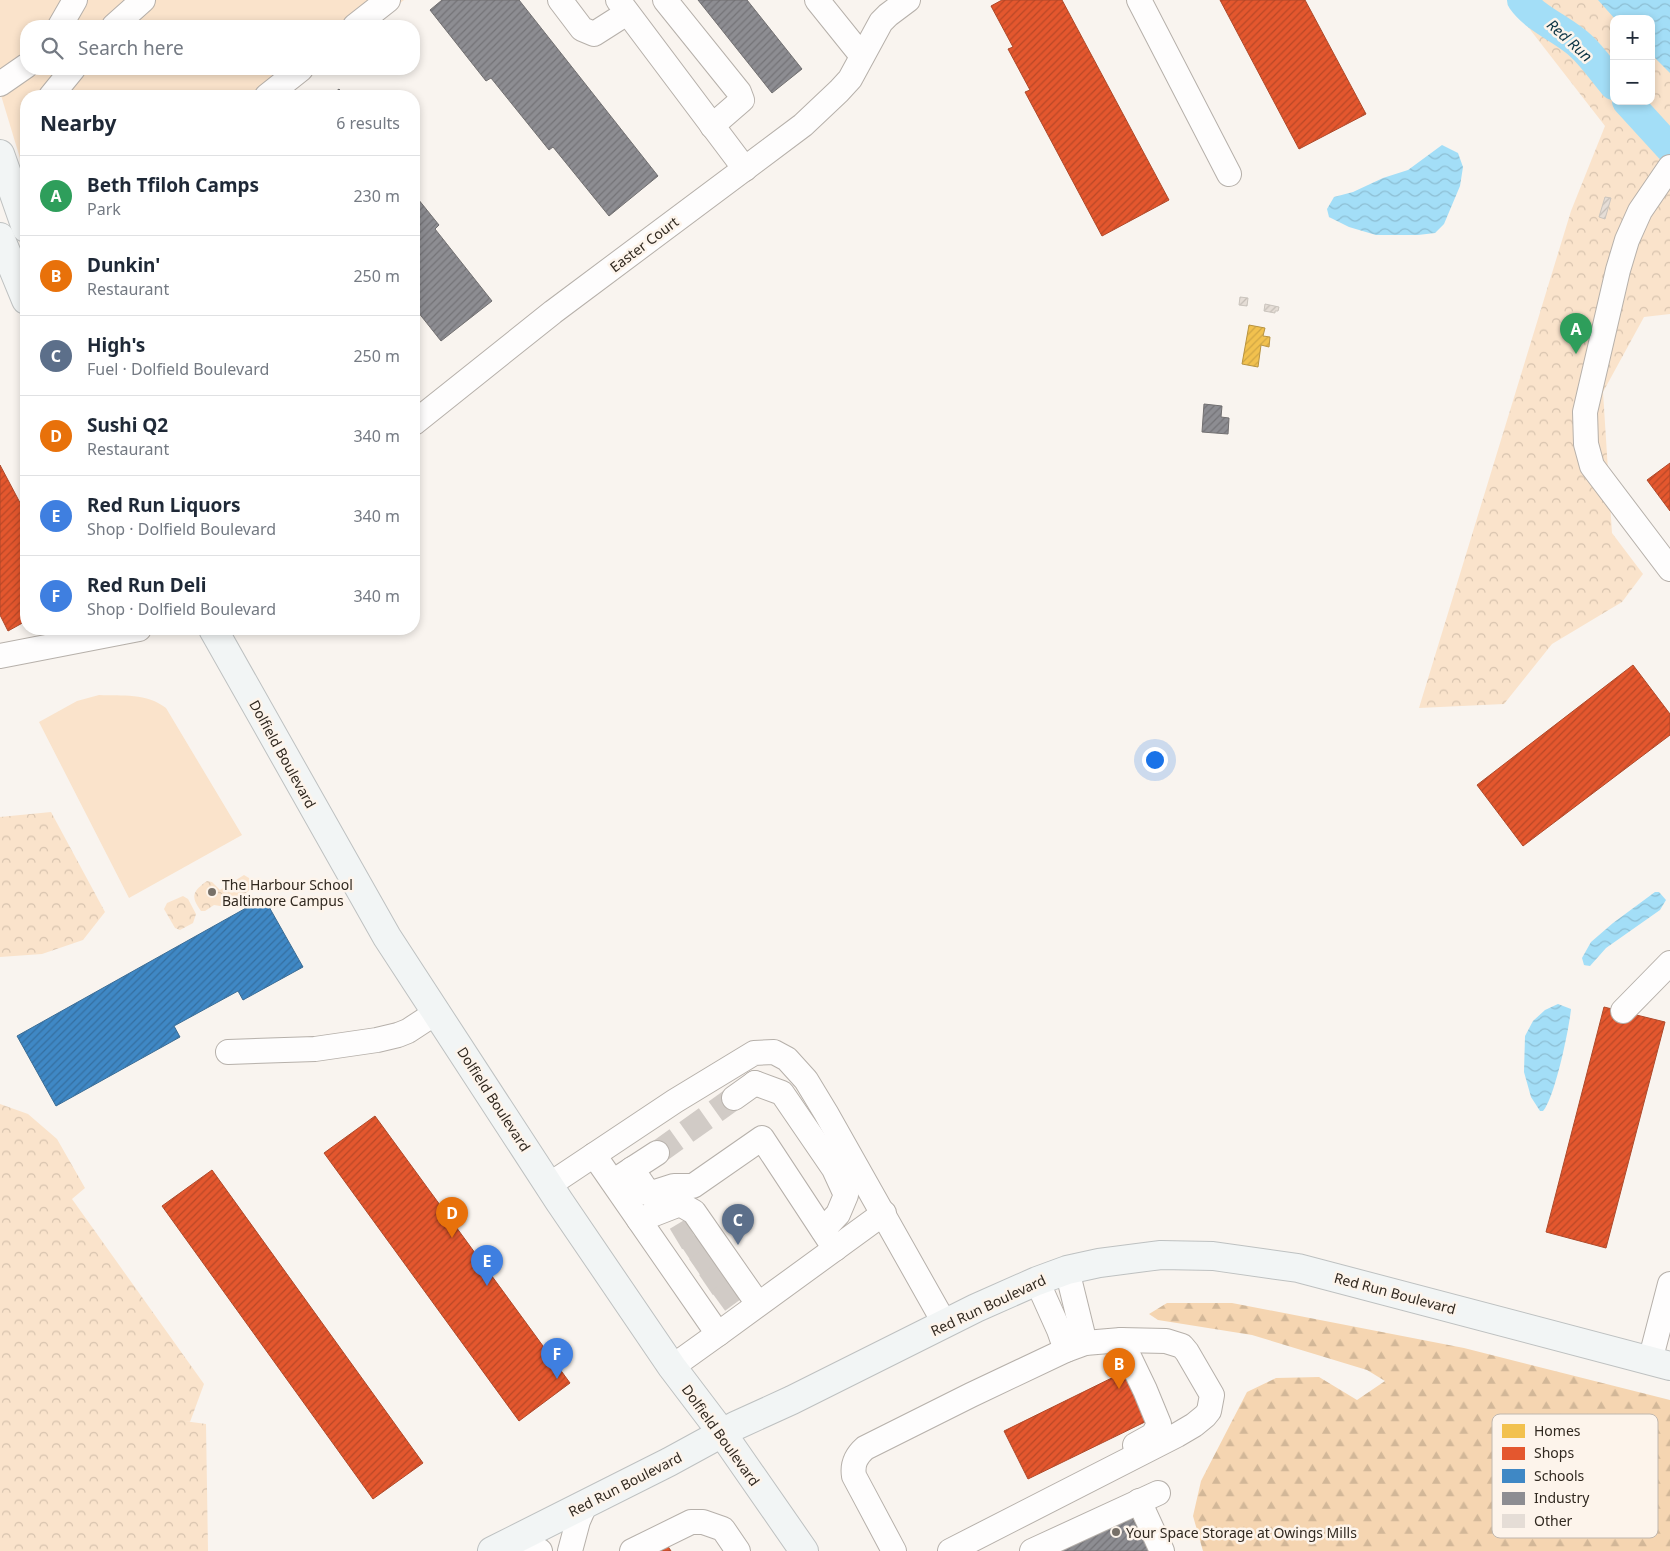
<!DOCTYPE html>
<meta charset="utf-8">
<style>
:root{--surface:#fff;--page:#f2f2f3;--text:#1f2937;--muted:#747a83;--line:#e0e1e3;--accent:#db2777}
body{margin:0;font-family:"Noto Sans",sans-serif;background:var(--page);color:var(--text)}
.controls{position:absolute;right:15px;top:15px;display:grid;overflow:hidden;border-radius:10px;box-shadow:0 2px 8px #0003}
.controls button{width:45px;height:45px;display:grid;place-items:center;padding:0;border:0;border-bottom:1px solid var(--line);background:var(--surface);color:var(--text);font:25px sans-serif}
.you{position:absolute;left:1154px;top:759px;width:18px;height:18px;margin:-12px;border:4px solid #fff;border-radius:50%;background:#1a73e8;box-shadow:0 0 0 8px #1a73e833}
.badge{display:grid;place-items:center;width:32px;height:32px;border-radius:50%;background:var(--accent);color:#fff;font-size:16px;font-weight:700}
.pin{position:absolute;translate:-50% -41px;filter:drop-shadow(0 1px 2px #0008)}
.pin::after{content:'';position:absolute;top:26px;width:18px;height:15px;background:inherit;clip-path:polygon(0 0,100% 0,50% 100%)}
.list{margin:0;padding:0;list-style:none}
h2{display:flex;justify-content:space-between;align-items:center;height:65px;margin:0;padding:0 20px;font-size:21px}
h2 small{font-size:16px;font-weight:400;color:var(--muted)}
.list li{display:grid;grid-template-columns:32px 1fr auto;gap:15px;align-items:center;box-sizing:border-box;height:80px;padding:0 20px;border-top:1px solid var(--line)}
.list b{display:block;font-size:19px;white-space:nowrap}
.list p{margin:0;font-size:16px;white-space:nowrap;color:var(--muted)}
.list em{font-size:16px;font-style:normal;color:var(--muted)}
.icon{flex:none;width:28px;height:28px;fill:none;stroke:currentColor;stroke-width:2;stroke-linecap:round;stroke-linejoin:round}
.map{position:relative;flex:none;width:1670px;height:1551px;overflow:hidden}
.search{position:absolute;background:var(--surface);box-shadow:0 2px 8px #0003;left:20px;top:20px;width:400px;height:55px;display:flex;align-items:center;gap:12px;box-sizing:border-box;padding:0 18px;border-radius:20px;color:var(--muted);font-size:19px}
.panel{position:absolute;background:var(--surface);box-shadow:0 2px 8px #0003;left:20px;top:90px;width:400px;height:545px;border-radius:20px}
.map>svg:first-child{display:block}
</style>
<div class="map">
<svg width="1670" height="1551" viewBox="0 0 1670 1551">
<defs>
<pattern id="forest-firs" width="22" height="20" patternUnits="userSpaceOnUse" patternTransform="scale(1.25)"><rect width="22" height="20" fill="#f5d5b1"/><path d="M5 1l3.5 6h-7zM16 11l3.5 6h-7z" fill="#d2b798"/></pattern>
<pattern id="park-crowns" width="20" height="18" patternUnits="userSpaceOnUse" patternTransform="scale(1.25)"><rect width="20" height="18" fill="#fae3cb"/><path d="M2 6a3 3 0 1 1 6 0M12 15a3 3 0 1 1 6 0" fill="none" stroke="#d7c3ae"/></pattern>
<pattern id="water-waves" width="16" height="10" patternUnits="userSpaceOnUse" patternTransform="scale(1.25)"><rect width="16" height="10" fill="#a3def7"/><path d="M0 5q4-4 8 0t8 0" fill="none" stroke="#8dbed3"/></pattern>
<pattern id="homes-hatch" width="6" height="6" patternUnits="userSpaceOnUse" patternTransform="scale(1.25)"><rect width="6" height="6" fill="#f2c14e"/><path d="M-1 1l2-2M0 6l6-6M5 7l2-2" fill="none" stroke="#d0a644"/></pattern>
<pattern id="shops-hatch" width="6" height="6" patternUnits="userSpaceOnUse" patternTransform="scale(1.25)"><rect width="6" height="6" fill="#e4572e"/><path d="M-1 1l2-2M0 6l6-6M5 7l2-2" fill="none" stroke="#b94827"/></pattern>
<pattern id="schools-hatch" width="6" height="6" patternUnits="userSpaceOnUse" patternTransform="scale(1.25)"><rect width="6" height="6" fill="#3f88c5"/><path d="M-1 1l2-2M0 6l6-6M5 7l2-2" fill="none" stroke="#356fa0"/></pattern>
<pattern id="industry-hatch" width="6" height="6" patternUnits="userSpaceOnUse" patternTransform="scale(1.25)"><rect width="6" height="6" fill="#8d8d92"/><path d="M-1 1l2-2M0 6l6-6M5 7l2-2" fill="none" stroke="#747377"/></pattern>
<pattern id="building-hatch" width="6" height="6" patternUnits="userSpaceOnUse" patternTransform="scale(1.25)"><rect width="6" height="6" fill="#e5ddd6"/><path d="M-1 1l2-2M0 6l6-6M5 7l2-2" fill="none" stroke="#c5beb7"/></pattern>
</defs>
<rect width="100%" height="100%" fill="#f9f4ef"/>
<g fill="#fae3cb">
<polygon points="0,0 404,0 371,26 26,26 26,69 317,69 283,96 26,96 26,178 0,92"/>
<path d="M99,695C122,696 147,693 166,708L242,835L129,898L39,722L77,701Z"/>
</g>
<polygon fill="url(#forest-firs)" points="1167,1303 1232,1303 1464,1348 1670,1400 1670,1551 1203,1551 1193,1516 1201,1481 1247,1392 1276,1378 1319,1377 1357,1400 1385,1381 1367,1370 1252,1335 1158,1320 1149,1314"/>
<g fill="url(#park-crowns)" fill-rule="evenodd">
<path d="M1507,0H1670V314L1644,317L1603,392L1612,533L1643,574L1622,602L1552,644L1504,704L1419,708L1571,211L1605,126ZM1614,19H1651V101H1614Z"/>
<polygon points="51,812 105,912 83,940 42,954 0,957 0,817"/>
<path d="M244,875L249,878L253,884L250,890L226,907L214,905L205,911H201C190,896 193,891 207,881L212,882L220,890Z"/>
<polygon points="183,896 188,899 196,914 193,923 180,930 175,928 164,909 167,903"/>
<polygon points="0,1104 28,1114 57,1139 85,1188 72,1199 204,1384 190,1422 184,1421 206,1424 208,1551 0,1551"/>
</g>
<g fill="url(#water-waves)">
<polygon points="1598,0 1670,0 1670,73 1651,54 1651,19 1615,19"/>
<polygon points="1442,145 1458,153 1463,167 1460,186 1444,224 1435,233 1418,235 1376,235 1349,227 1329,217 1327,209 1334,197 1353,192 1383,178 1408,170"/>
<polygon points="1655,892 1659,892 1666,900 1660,910 1606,948 1590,966 1584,965 1582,958 1591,942 1613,923"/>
<path d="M1558,1004L1571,1009C1569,1029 1555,1097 1543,1111H1540L1531,1097L1524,1072L1525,1036L1533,1021L1545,1010Z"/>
</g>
<polygon fill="url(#homes-hatch)" stroke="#b89340" points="1249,325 1265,328 1263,336 1270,337 1269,347 1261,345 1258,367 1242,364"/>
<g fill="url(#shops-hatch)" stroke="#ae492a">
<polygon points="1002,0 1062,0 1169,200 1102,236 1025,92 1030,90 1008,49 1013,47 991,6"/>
<polygon points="1220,0 1305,0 1366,114 1299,149"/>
<polygon points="1670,463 1670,511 1647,480"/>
<polygon points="0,465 26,514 26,621 8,631 0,615"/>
<polygon points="1633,665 1670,714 1670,735 1523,846 1477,785"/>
<polygon points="1604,1007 1665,1022 1606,1248 1546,1232"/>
<polygon points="375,1116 570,1383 519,1421 324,1153"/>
<polygon points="212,1170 423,1463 373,1499 162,1206"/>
<polygon points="1126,1371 1149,1420 1028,1479 1004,1431"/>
<polygon points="667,1545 671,1551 656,1551"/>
</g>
<polygon fill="url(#schools-hatch)" stroke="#3b6c94" points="264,898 303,967 243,1000 238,991 174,1026 180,1037 56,1106 17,1036"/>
<g fill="url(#industry-hatch)" stroke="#716f70">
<polygon points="442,0 519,0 658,176 609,216 553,147 549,150 491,78 486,81 430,10"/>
<polygon points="698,0 747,0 802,69 772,93"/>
<polygon points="339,89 345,96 330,96"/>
<polygon points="414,194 439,225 435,229 492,301 441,341 414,307"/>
<polygon points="1204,404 1222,406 1221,417 1229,418 1228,434 1202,432"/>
<polygon points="1129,1512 1150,1551 1057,1551"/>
</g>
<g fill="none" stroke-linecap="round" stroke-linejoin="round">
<g stroke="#a3def7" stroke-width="30">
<path d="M1522,0C1536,20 1563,29 1581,46C1593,57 1603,72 1614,85"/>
<polyline points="1627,101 1670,148"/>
</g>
</g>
<g fill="url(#building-hatch)" stroke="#cac4bd">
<polygon points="1605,197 1611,198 1605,219 1599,217"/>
<polygon points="1240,297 1248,298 1247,306 1239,305"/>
<polygon points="1265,304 1279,307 1278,311 1275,311 1275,313 1264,311"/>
</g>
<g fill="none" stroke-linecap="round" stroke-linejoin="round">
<g stroke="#d1cbc6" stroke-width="24" stroke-dasharray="24 12" stroke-linecap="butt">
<polyline points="657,1153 734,1098"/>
<polyline points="676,1239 691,1230"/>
<polyline points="687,1255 702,1245"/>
<polyline points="696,1269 712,1258"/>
<polyline points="706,1285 722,1274"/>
<polyline points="718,1301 733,1290"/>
</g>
<g stroke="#b6b0aa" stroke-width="26">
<g id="minor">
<polyline points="560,0 582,29 594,34 627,13"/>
<polyline points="618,0 745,169"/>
<polyline points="665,0 739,92 742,100 712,126"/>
<polyline points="817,0 862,56"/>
<polyline points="1139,0 1229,174"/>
<polyline points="60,26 75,0"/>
<polyline points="114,26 143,0"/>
<polyline points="355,26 388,0"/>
<polyline points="0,84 26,66"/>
<polyline points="51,96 73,69"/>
<polyline points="267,96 301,69"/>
<polyline points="1670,167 1640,211 1627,240 1618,270 1585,412 1586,444 1592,466 1670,569"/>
<polyline points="414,423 553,312 803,125 839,91 850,79 881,22 888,15 908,0"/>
<polyline points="0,656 139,629"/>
<polyline points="1623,1011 1670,963"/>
<polyline points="228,1052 315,1049 377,1040 398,1035 408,1031 437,1012"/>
<polyline points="755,1083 782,1093 834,1169 846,1195 838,1214 823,1230"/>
<polyline points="734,1098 755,1083"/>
<polyline points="594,1155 718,1334 672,1367"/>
<polyline points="632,1169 649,1194 674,1186 693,1186 762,1138 835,1249"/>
<polyline points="620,1177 657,1153"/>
<polyline points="549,1185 675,1101 754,1053 774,1052 787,1059 806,1080 826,1113 945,1324"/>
<polyline points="639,1220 680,1204 694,1212 758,1304"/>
<polyline points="1067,1270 1085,1343"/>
<polyline points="1037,1281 1059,1330 1066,1350"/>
<polyline points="718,1334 884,1213"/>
<polyline points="1121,1340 1145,1390 1159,1424 1153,1435 1135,1445"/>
<polyline points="1650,1361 1670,1284"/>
<polyline points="1139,1501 1162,1551"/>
<polyline points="515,1540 540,1551"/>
<polyline points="570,1551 578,1521 585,1505"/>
<polyline points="632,1551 691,1522 703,1522 723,1529 738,1551"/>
<path d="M894,1551L854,1476C852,1464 856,1456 865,1448L971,1395L1066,1350L1085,1343L1121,1340L1166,1341L1182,1346L1187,1352L1212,1395L1209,1411L1205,1416L1194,1425L1177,1435L950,1551"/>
<polyline points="1032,1551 1158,1493"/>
</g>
</g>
<g stroke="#bec1c1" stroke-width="30">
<g id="major">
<polyline points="0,154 26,228"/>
<polyline points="0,237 26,300"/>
<polyline points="213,629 387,937 559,1201 672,1367 722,1433 804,1551"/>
<polyline points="492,1551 669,1462 735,1426 792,1400 976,1308 1037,1281 1067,1270 1099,1263 1161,1255 1213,1256 1298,1268 1670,1366"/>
</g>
</g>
<use href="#minor" stroke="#fefdfd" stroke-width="24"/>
<use href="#major" stroke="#f2f5f5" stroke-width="28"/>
</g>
<g fill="#777068" stroke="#fdf4eb" stroke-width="2">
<circle cx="212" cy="892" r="5"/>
<circle cx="1116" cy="1532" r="5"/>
</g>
<g text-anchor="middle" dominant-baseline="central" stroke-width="5" stroke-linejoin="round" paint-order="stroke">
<g font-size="14" fill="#312920" stroke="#fdf4eb">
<text transform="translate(644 244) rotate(-37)">Easter Court</text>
<text transform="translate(283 754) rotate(61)">Dolfield Boulevard</text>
<text transform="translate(494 1099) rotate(57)">Dolfield Boulevard</text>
<text transform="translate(1395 1293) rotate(15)">Red Run Boulevard</text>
<text transform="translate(988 1305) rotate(-25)">Red Run Boulevard</text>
<text transform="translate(721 1435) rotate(54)">Dolfield Boulevard</text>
<text transform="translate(625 1484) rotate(-27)">Red Run Boulevard</text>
</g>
<g font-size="14" fill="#312920" stroke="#fdf4eb" text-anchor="start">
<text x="222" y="884">The Harbour School<tspan x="222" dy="16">Baltimore Campus</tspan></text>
<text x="1126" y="1532">Your Space Storage at Owings Mills</text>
</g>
<g font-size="15" font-style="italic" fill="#0d3545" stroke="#fdf4eb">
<text transform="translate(1570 40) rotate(42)">Red Run</text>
</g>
</g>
<rect x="1492" y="1414" width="166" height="124" rx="8" fill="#fdf4eb" stroke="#c0b7ae" stroke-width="1"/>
<rect x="1502" y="1424" width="23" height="14" fill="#f2c14e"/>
<rect x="1502" y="1447" width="23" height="13" fill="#e4572e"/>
<rect x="1502" y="1469" width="23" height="14" fill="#3f88c5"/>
<rect x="1502" y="1492" width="23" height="13" fill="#8d8d92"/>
<rect x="1502" y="1514" width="23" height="14" fill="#e5ddd6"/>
<g font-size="14" fill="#312920">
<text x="1534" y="1436">Homes</text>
<text x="1534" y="1458">Shops</text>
<text x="1534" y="1481">Schools</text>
<text x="1534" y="1503">Industry</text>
<text x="1534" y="1526">Other</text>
</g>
</svg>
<div class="controls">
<button>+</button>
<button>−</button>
</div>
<div class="you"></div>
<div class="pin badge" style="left:1576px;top:354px;background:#2e9e5b">A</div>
<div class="pin badge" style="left:1119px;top:1389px;background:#e8710a">B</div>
<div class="pin badge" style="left:738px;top:1245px;background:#5c6f8a">C</div>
<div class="pin badge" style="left:452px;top:1238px;background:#e8710a">D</div>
<div class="pin badge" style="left:487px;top:1286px;background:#3f7fe0">E</div>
<div class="pin badge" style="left:557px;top:1379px;background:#3f7fe0">F</div>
<div class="search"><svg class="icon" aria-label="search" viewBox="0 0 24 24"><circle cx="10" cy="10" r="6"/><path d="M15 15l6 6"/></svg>Search here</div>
<section class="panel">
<h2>Nearby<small>6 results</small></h2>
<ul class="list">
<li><span class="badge" style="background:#2e9e5b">A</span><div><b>Beth Tfiloh Camps</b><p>Park</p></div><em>230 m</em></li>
<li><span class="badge" style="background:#e8710a">B</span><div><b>Dunkin'</b><p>Restaurant</p></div><em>250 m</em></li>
<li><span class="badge" style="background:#5c6f8a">C</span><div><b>High's</b><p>Fuel · Dolfield Boulevard</p></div><em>250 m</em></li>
<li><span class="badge" style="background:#e8710a">D</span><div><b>Sushi Q2</b><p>Restaurant</p></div><em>340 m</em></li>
<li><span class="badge" style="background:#3f7fe0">E</span><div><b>Red Run Liquors</b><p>Shop · Dolfield Boulevard</p></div><em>340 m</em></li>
<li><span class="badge" style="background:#3f7fe0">F</span><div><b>Red Run Deli</b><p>Shop · Dolfield Boulevard</p></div><em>340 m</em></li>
</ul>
</section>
</div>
